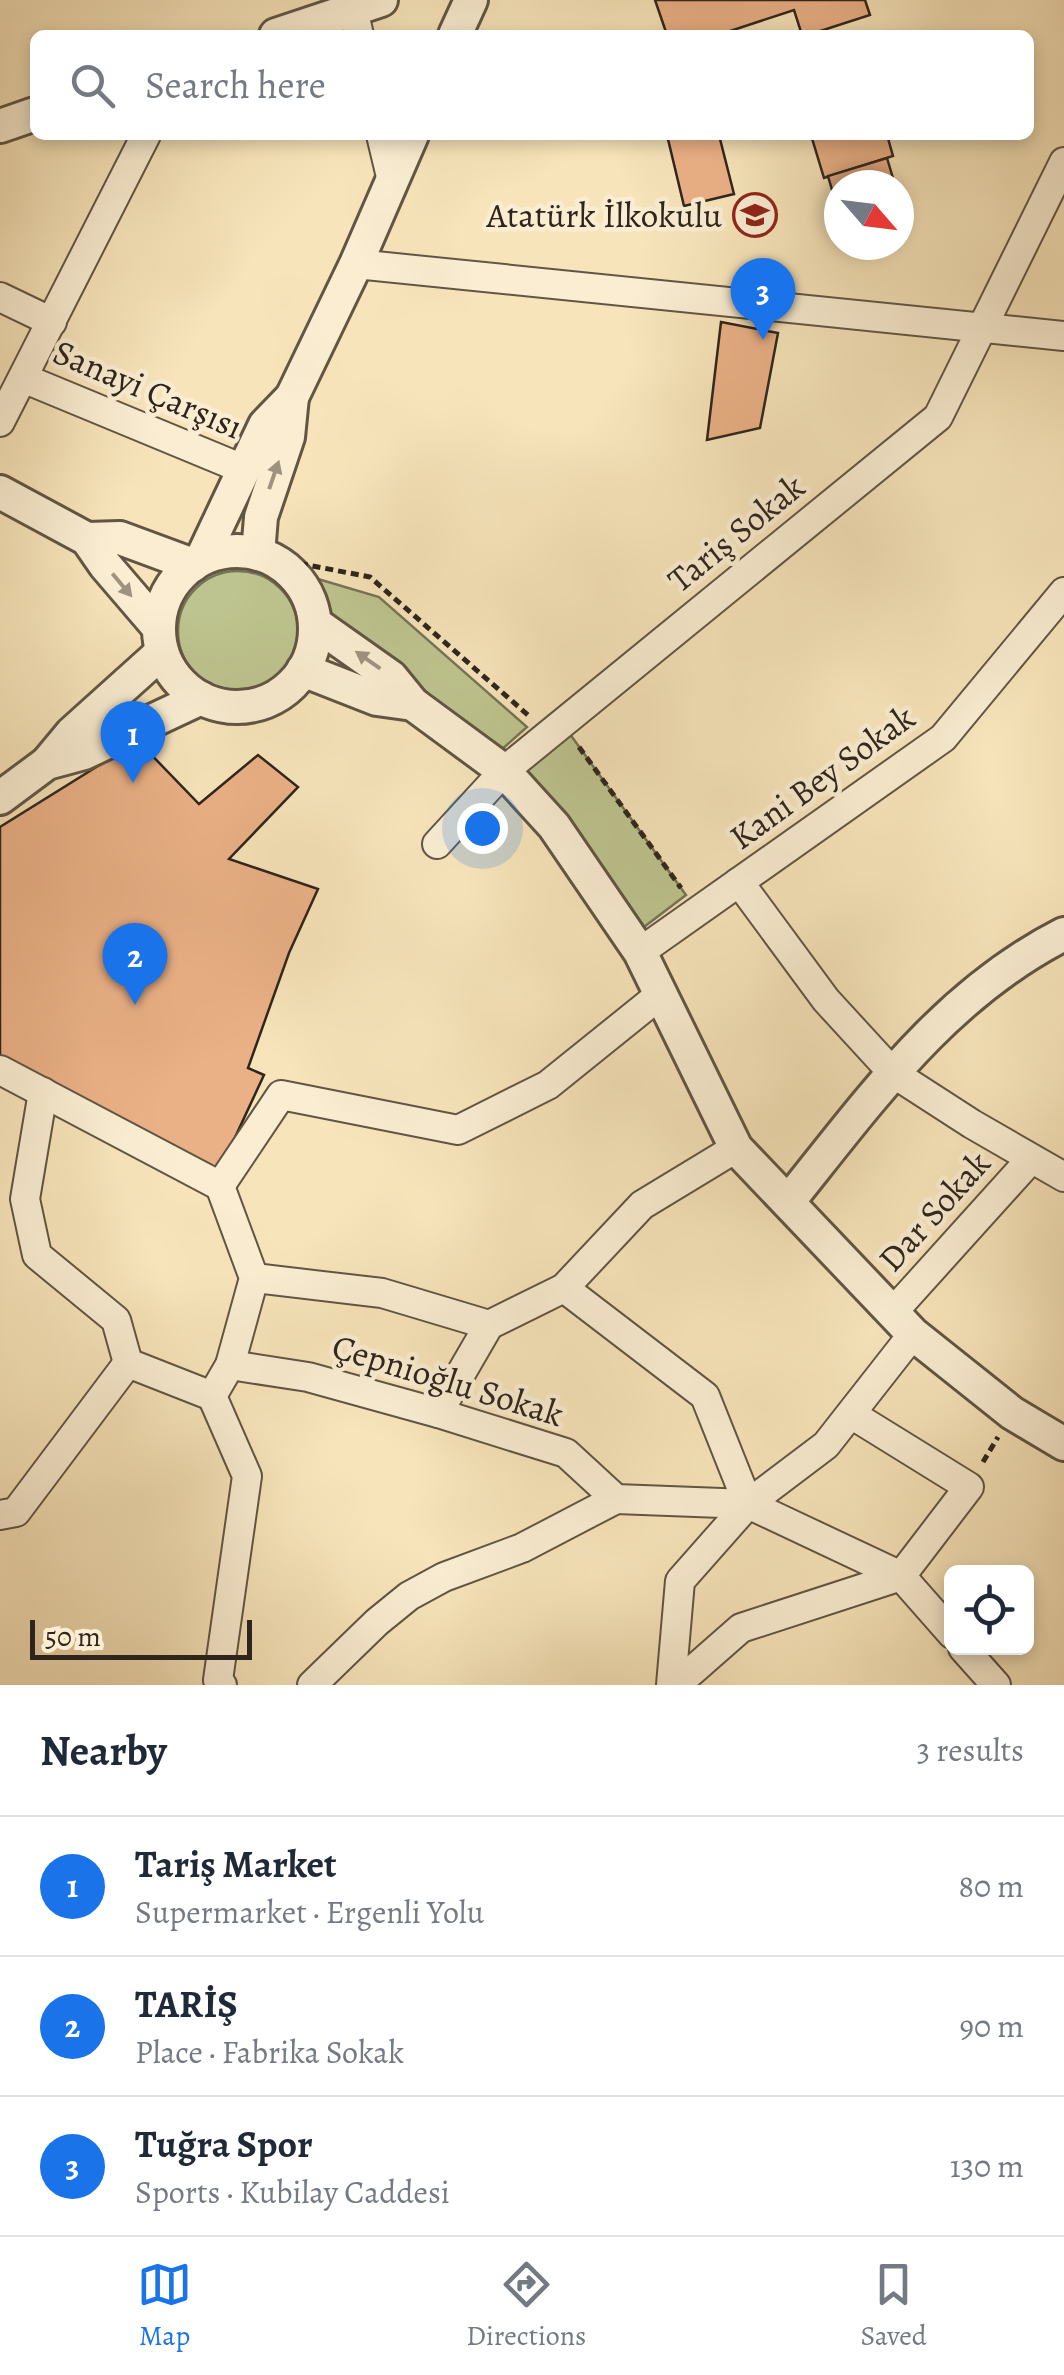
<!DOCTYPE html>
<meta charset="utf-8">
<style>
:root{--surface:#fff;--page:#f2f2f3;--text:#1f2937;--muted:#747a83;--line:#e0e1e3;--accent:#1a73e8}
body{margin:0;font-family:Alegreya,serif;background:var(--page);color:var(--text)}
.controls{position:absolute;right:30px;bottom:30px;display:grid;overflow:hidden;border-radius:15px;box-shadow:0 5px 15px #0003}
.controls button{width:90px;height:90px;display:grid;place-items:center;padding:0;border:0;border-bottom:2px solid var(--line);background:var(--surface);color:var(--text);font:50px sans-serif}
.compass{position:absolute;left:824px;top:170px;width:90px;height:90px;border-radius:50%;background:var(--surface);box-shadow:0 5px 15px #0003;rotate:118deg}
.scale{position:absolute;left:30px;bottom:25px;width:222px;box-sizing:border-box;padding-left:10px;border:5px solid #2f251c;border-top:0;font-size:28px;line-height:35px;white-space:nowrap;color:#2f251c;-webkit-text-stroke:8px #faedd2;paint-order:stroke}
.you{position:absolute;left:482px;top:828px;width:35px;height:35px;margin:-25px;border:8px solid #fff;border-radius:50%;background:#1a73e8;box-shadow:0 0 0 15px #1a73e833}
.badge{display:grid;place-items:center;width:65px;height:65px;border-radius:50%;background:var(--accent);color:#fff;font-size:32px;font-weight:700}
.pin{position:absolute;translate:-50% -82px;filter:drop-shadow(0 2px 5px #0008)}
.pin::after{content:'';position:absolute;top:52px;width:35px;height:30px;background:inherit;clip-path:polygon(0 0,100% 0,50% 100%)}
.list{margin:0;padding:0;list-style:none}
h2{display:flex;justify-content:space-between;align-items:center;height:130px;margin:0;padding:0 40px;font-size:42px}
h2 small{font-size:32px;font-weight:400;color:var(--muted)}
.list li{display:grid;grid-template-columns:65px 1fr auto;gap:30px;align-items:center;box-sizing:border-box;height:140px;padding:0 40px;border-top:2px solid var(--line)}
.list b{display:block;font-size:38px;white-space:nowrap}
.list p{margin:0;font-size:32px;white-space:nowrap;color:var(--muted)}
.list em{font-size:32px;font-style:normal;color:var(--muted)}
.icon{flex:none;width:55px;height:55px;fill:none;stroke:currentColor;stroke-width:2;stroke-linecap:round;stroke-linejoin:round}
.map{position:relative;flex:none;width:1064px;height:1685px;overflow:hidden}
.search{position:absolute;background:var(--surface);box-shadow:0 5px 15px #0003;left:30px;right:30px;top:30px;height:110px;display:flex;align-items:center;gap:25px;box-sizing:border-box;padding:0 35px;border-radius:15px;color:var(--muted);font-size:38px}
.sheet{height:550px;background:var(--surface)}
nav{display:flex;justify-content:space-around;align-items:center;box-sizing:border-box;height:140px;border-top:2px solid var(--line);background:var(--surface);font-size:28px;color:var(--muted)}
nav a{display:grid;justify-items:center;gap:5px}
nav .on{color:var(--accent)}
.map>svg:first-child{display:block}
</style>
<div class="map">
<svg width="1064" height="1685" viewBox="0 0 1064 1685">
<rect width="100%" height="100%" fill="#f7e4ba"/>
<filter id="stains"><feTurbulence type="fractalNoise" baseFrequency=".002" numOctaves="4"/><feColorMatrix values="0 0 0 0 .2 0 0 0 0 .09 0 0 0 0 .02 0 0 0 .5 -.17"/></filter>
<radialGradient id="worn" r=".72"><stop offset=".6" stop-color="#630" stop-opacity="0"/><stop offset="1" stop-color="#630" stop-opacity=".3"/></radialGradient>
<g fill="#bec48f" stroke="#767456" stroke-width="2.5">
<circle cx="238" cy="631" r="60"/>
<polygon points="308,576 379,597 527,727 500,751 348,641"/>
<polygon points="567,730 686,895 644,927 521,764"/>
</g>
<g fill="#eab086" stroke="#2f251c" stroke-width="2.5">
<polygon points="655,0 865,0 870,15 808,35 802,35 794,10 727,32 728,35 667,35"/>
<polygon points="667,135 719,135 734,194 684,206"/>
<polygon points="811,135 887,135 893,156 824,178"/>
<polygon points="887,158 895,185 839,185 839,214 828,176"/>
<polygon points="721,322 778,333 760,428 707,440"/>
<polygon points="138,741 199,804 258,755 298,787 229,859 318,889 289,953 248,1068 264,1075 218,1174 13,1066 0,1056 0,827"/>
</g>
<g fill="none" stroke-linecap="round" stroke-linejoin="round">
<g stroke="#615544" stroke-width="32">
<g id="minor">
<polyline points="353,9 359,35"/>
<polyline points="381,135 392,181"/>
<polyline points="356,264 1064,336"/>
<polyline points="0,297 52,322"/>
<polyline points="23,378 243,469"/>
<polyline points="0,422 146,135"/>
<polyline points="437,844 504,771 938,417 1064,162"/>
<polyline points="739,882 826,1000 893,1073 972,1124 1064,1177"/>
<polyline points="640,952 943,738 1064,592"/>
<polyline points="0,1070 220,1186 254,1278 230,1365 212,1396 247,1476 218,1680 222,1685"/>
<polyline points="43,1092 25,1199 37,1255 116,1320 128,1363 212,1396"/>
<polyline points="220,1186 281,1095 458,1130 548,1085 661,994"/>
<polyline points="254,1278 382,1293 489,1325"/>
<polyline points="564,1288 705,1396 748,1504 901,1576 952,1634"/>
<polyline points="892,1313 1031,1159"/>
<polyline points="230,1365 308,1377 438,1413 566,1453 616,1499 748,1504"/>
<polyline points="438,1413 489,1325 564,1288 642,1205 736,1148"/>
<polyline points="0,1515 16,1512 128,1363"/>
<polyline points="963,1648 996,1685"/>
<polyline points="312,1685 377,1622 409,1596 444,1577 522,1548 616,1499"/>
<polyline points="671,1685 680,1581 748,1504 826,1445 913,1334"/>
<polyline points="676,1685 741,1628 901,1576 969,1487 851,1414"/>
</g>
</g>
<g stroke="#615544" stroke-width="38">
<g id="tertiary">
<polyline points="276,35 381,0"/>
<polyline points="455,35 471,0"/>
<polyline points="0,126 35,114"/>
<polyline points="0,492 87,539 105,565 159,628"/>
<polyline points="87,539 120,538 193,565"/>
<circle cx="237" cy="629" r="78"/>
<polyline points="258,554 261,517 288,437 292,397"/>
<polyline points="202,558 265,425 292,397 356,264 412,135"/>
<polyline points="316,624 391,677 413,704 504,771 554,826 640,952 736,1148 913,1334 1012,1413 1064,1444"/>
<polyline points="303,670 377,699 413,704"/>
<polyline points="47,763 72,733 162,652"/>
<polyline points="0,798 47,763 84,753 201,698"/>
<path d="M788,1202C870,1100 944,995 1064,934"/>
</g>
</g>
<g stroke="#2f251c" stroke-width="5" stroke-dasharray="8 5" stroke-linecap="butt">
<polyline points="287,561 370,577 528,715"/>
<polyline points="579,747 681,888"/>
<polyline points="983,1462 998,1437"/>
</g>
<use href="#minor" stroke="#faedd2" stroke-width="28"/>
<use href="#tertiary" stroke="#faedd2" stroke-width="32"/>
</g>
<defs><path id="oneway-solid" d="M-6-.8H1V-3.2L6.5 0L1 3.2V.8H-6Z" transform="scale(2.5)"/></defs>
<g fill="#9f9380">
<use href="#oneway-solid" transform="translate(274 475) rotate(-71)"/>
<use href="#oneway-solid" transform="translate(122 585) rotate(50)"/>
<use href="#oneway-solid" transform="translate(368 660) rotate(-145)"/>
</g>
<defs>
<g id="school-ring" transform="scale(2.25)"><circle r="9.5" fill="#faedd2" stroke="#8f2418" stroke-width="1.5"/><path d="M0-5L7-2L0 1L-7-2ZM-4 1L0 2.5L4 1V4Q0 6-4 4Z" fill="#8f2418"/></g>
</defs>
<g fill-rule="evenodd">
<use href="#school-ring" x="755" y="215"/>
</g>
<g text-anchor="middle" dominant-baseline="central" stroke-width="9" stroke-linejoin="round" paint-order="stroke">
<g font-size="35" fill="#2f251c" stroke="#faedd2" text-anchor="end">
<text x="722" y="215">Atatürk İlkokulu</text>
</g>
<g font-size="35" fill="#2f251c" stroke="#faedd2">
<text transform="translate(148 389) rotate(23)">Sanayi Çarşısı</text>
<text transform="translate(736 533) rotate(-39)">Tariş Sokak</text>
<text transform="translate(822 777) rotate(-36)">Kani Bey Sokak</text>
<text transform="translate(934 1211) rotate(-48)">Dar Sokak</text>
<text transform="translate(448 1380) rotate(17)">Çepnioğlu Sokak</text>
</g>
</g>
<rect width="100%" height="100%" filter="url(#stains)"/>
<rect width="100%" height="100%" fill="url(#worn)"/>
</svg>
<div class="controls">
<button><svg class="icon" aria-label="locate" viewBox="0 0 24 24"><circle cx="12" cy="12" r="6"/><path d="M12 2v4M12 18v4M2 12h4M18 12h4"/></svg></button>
</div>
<svg class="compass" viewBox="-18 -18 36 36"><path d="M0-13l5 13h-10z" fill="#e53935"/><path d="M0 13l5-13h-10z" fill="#747a83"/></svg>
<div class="scale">50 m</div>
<div class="you"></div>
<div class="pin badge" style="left:133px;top:783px">1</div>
<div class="pin badge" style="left:135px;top:1005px">2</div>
<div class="pin badge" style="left:763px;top:340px">3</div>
<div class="search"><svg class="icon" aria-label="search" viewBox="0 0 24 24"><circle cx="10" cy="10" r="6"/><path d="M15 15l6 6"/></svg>Search here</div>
</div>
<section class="sheet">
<h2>Nearby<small>3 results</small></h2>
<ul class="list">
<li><span class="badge">1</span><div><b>Tariş Market</b><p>Supermarket · Ergenli Yolu</p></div><em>80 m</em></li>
<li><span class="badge">2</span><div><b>TARİŞ</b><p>Place · Fabrika Sokak</p></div><em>90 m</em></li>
<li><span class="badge">3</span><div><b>Tuğra Spor</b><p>Sports · Kubilay Caddesi</p></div><em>130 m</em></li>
</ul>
</section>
<nav>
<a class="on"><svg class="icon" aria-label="map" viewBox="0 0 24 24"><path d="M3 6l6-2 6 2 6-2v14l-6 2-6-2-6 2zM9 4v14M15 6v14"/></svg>Map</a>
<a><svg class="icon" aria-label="directions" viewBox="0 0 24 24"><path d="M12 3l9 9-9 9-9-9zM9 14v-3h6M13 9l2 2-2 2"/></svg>Directions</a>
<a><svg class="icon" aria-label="saved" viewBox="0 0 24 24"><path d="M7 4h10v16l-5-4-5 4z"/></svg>Saved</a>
</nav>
